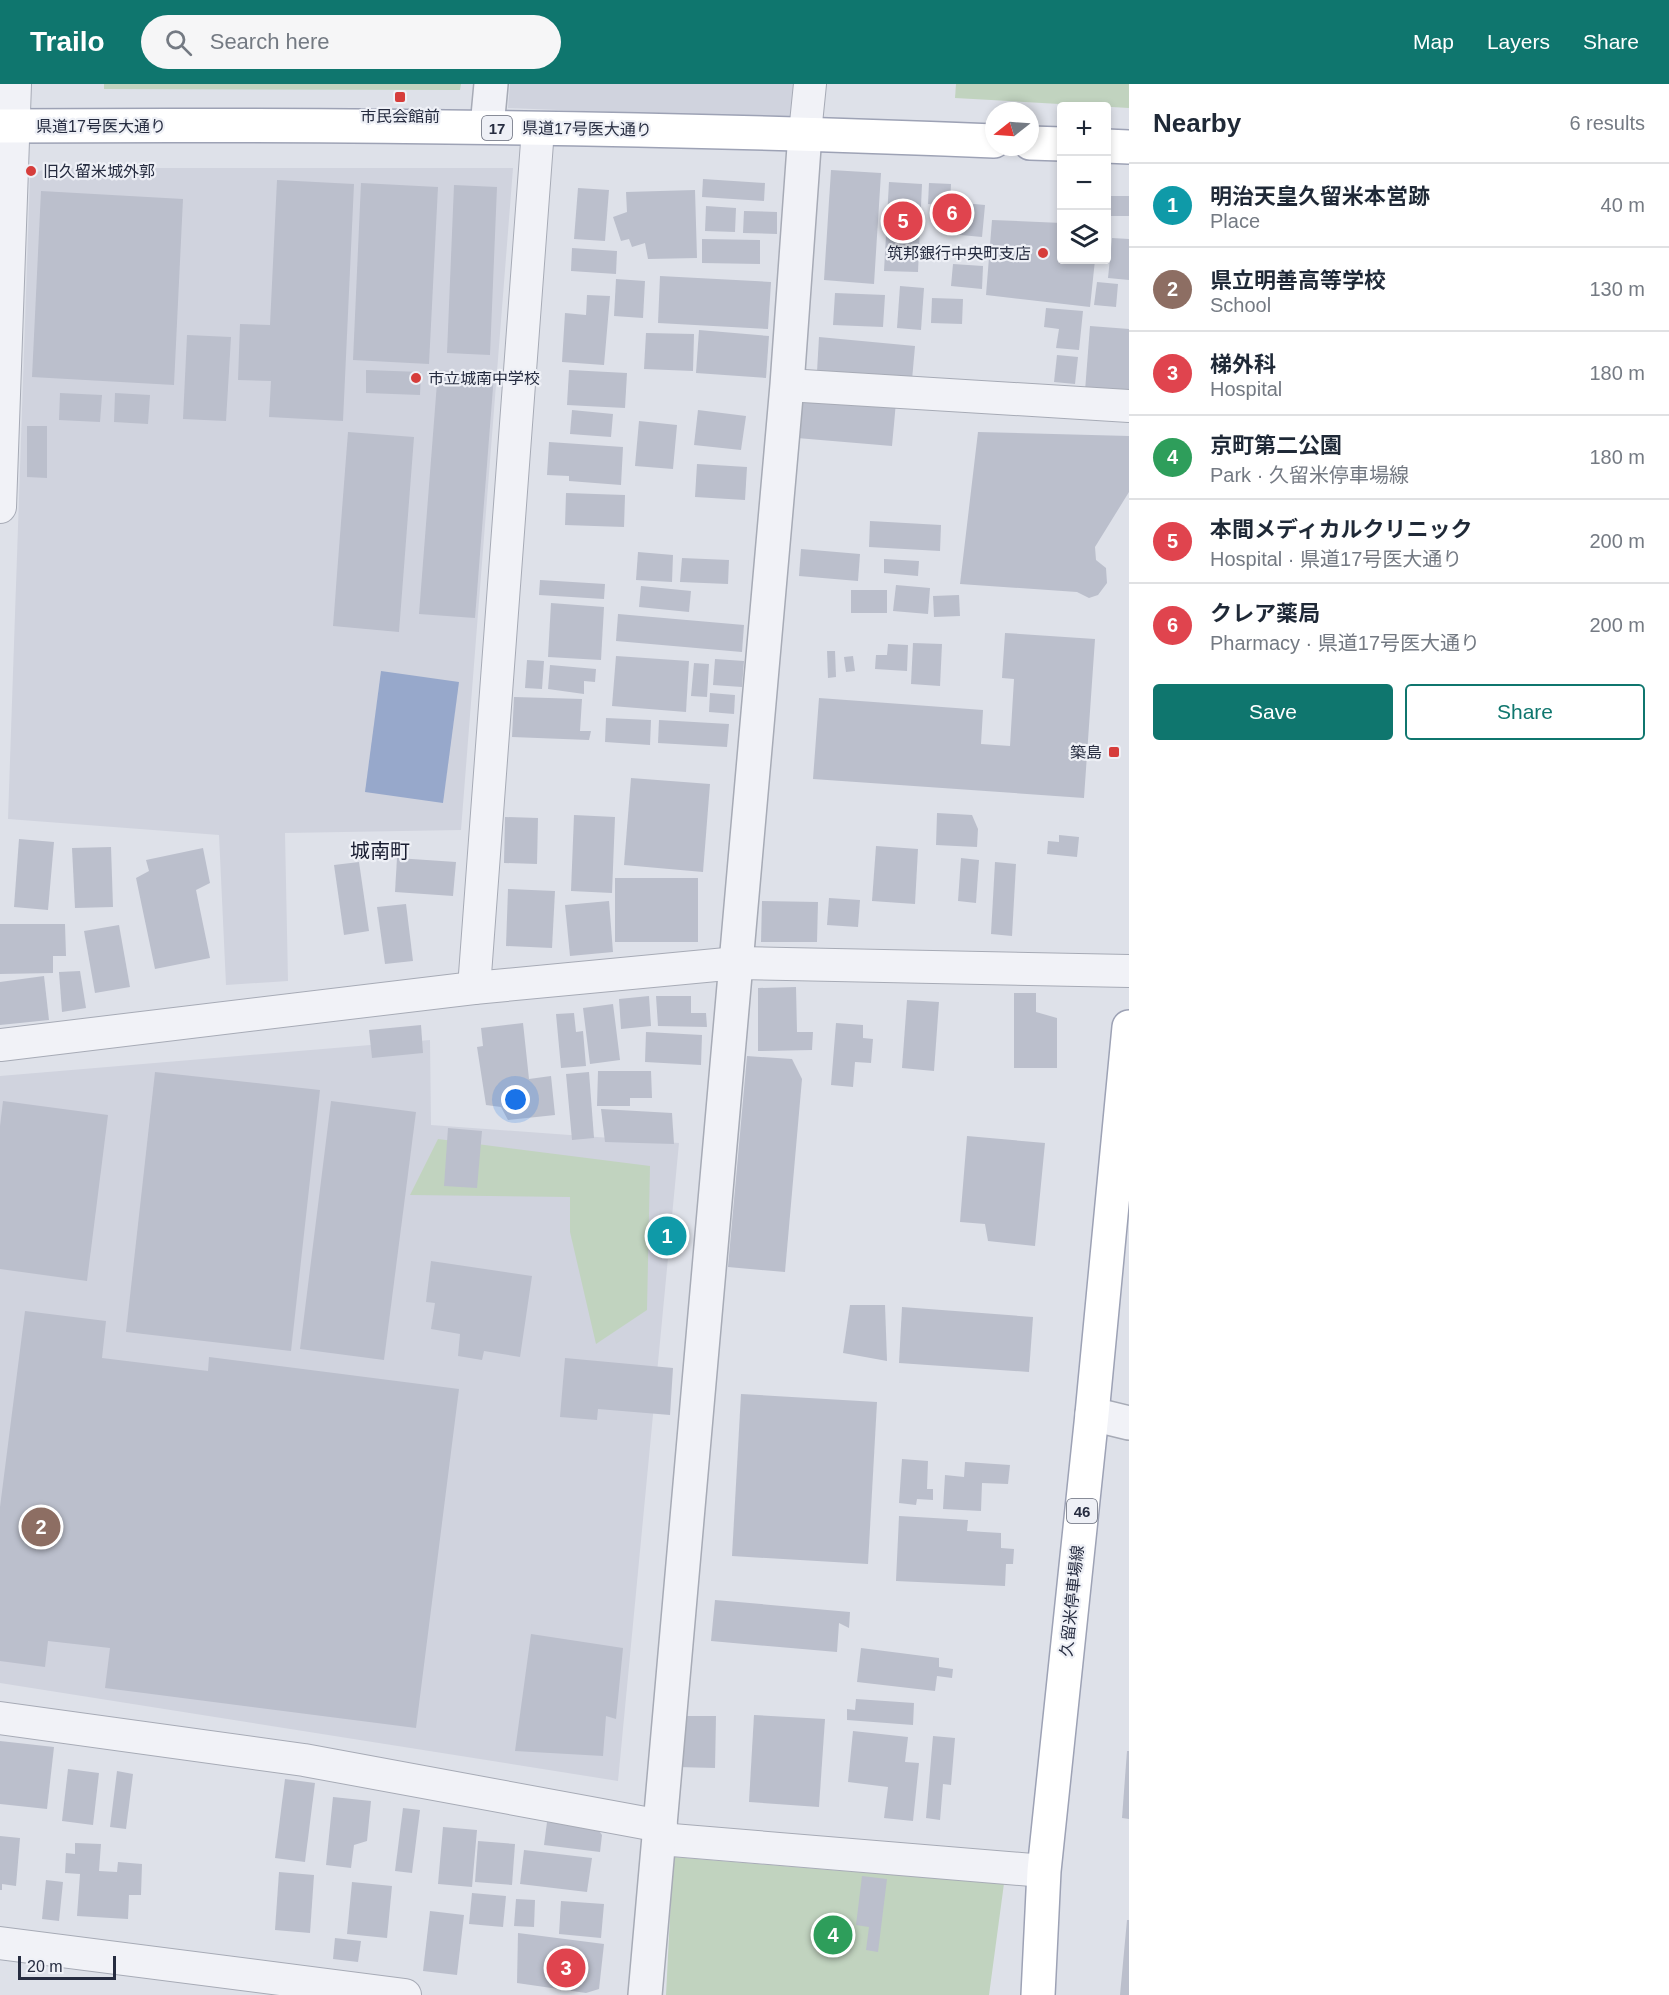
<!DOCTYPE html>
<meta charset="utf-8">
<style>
:root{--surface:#fff;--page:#f6f6f7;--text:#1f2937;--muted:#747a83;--line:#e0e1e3;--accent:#0f766e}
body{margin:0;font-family:Arial,"Noto Sans JP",sans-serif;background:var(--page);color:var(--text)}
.controls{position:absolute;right:18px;top:18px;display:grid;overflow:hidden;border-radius:6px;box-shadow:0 3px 9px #0003}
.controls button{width:54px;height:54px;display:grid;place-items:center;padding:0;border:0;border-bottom:2px solid var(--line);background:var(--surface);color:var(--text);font:30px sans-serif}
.compass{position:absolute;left:985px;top:18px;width:54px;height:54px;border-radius:50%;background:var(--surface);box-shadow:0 3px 9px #0003;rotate:253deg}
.scale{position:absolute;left:18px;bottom:15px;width:98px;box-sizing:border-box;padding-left:6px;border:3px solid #262c40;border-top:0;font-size:16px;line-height:21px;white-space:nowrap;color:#262c40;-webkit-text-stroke:4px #eef0f6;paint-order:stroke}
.you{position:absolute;left:516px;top:1016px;width:21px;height:21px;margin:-15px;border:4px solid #fff;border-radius:50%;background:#1a73e8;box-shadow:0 0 0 9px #1a73e833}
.badge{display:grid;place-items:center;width:39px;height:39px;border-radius:50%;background:var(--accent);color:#fff;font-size:20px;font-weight:700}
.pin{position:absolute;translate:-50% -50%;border:3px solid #fff;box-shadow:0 2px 6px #0006}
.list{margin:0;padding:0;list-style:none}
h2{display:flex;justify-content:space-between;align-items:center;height:78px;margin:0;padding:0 24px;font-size:26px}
h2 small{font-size:20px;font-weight:400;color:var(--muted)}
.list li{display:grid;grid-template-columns:39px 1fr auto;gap:18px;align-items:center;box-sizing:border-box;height:84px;padding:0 24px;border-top:2px solid var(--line)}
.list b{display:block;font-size:22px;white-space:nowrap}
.list p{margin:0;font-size:20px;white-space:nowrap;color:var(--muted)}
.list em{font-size:20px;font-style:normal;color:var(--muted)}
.actions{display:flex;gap:12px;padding:18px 24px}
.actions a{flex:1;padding:14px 0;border:2px solid var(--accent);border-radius:6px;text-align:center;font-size:21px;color:var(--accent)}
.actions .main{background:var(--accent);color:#fff}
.icon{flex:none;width:33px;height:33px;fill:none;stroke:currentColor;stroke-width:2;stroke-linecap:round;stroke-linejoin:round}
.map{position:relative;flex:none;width:1129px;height:1911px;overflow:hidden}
header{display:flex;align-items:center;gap:36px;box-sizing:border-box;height:84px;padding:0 30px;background:var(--accent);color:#fff}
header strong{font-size:28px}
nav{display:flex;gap:33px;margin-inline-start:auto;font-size:21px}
.search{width:420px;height:54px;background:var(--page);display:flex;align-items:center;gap:15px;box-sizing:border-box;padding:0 21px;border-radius:33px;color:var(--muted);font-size:22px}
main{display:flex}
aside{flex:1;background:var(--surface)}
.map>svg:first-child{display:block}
</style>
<header>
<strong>Trailo</strong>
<div class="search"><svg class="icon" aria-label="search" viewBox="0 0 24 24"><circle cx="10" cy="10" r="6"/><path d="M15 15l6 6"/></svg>Search here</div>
<nav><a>Map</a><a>Layers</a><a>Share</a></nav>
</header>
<main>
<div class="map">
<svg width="1129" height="1911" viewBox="0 0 1129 1911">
<rect width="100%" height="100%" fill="#dee1e9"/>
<g fill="#d0d3de">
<polygon points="510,0 795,0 792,35 508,24"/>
<polygon points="46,84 513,84 461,746 285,749 288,897 226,901 219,751 8,735 30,92"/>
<polygon points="430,956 431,1041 679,1059 618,1697 0,1599 0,992"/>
</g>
<g fill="#c1d3bf">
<polygon points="104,0 461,0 460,6 104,5"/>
<polygon points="956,0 1129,0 1129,24 955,14"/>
<polygon points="438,1055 650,1082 647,1226 596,1260 570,1148 570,1113 410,1111"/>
<polygon points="673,1773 843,1787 1005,1792 989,1911 666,1911"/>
</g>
<polygon fill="#97a8cb" points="381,587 459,598 443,719 365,708"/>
<g fill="#bbbfcc">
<polygon points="831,86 881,89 874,200 824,196"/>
<polygon points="703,95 765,99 764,117 702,113"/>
<polygon points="277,96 354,100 343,337 269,333 271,297 238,296 240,240 270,241"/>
<polygon points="889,98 922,100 918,188 884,187"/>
<polygon points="361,99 438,103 429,280 353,276"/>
<polygon points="929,99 951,100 950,122 928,120"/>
<polygon points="454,101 497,103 490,271 447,269"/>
<polygon points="578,104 609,106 605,157 574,155"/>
<polygon points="695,106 697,174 648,175 645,159 632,163 629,155 621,157 613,133 627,128 626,108"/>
<polygon points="41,107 183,115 174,301 32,293"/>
<rect x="1110" y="112" width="19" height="20"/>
<polygon points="953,118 985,121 982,153 950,150"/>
<polygon points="706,122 736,124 735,148 705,147"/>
<polygon points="744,127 777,128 777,150 743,149"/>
<polygon points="992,136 1062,139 1062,176 1095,176 1090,223 986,211"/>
<polygon points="1112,154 1129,155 1129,196 1108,194"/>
<polygon points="702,155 760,156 760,180 702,179"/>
<polygon points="572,164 617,167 616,190 571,187"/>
<polygon points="953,180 983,182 982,205 951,202"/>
<polygon points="660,192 771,198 768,245 658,239"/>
<polygon points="616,195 645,197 643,234 614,232"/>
<polygon points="1097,198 1118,200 1116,223 1094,221"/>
<polygon points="900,202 924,204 921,246 897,244"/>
<polygon points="835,209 885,211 883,243 833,241"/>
<polygon points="587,211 610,212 604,281 562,278 565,229 586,231"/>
<polygon points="932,214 963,215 962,240 931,239"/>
<polygon points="1046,224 1083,227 1079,266 1056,264 1059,245 1044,243"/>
<polygon points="1090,242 1129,245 1129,311 1085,307"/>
<polygon points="699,246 769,252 766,294 696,289"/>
<polygon points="646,249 694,250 693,287 644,285"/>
<polygon points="187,251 231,253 226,337 183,335"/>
<polygon points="819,253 915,262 912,296 817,288"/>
<polygon points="1057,271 1078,273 1075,300 1054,298"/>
<polygon points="366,286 421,288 420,311 366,309"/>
<polygon points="438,286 494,291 475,534 419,530"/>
<polygon points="569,286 627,289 625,324 567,321"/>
<polygon points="60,309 102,311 100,338 59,336"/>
<polygon points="115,309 150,311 148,340 114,338"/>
<polygon points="801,311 896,318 892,362 797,354"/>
<polygon points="572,326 613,330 611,353 570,350"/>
<polygon points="698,326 746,332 741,366 694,361"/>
<polygon points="639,337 677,341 673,385 635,382"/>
<polygon points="27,342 47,342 47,394 27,393"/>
<polygon points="348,348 414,353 399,548 333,542"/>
<polygon points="978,348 1129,352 1129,408 1095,463 1096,476 1106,484 1107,499 1098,511 1089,514 1077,508 960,500"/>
<polygon points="549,358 623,363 621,401 569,397 569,392 547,391"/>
<polygon points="697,380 747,383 745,416 695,413"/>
<polygon points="566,409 625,411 624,443 565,441"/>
<polygon points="870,437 941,441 940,467 869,463"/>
<polygon points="801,465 860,470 858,497 799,492"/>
<polygon points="638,468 673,471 672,498 636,496"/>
<polygon points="682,474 729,476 728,500 680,498"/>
<polygon points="884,475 919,477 918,492 884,489"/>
<polygon points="540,496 605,500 604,515 539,511"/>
<polygon points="896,501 930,504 928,530 893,527"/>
<polygon points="641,502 691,507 689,528 639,523"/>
<rect x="851" y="506" width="36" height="23"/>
<polygon points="959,511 960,532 934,533 933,512"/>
<polygon points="551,519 604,523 601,576 548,573"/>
<polygon points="618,530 744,541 742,568 616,557"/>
<polygon points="1005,549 1095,555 1084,714 813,695 819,614 983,626 981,660 1010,662 1014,595 1002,594"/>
<polygon points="913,559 942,560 940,602 911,600"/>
<polygon points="888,560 908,561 907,587 875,585 876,571 887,571"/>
<polygon points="827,567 835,567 836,593 828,594"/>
<polygon points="616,572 689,577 686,628 612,622"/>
<polygon points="853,572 855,587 846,588 844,573"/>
<polygon points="715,575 744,577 742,603 713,601"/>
<polygon points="527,576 544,577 542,605 525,604"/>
<polygon points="694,579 709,580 707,613 691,612"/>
<polygon points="550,581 596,585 595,598 584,597 584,610 548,605"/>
<polygon points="710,609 735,611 734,630 709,628"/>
<polygon points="514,613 582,615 580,647 591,647 589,656 512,653"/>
<polygon points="606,634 651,636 650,661 605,658"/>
<polygon points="659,636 729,640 727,663 658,659"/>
<polygon points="631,694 710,700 703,788 624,781"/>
<polygon points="937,729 972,731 978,745 977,763 936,761"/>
<polygon points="574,731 615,733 612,809 571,807"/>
<polygon points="505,733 538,734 537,780 504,779"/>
<polygon points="1059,751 1079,753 1077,773 1047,770 1048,757 1059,758"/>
<polygon points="19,755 54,758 48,826 14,823"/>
<polygon points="876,762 918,765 915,820 872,817"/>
<polygon points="111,763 113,823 75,824 72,764"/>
<polygon points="203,764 210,799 196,806 210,874 155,885 136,794 149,787 146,776"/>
<polygon points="397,774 456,778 453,812 395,808"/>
<polygon points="961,774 979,776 976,819 958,817"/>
<polygon points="359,778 369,847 344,851 334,781"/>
<polygon points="995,778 1016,780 1012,852 991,850"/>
<rect x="615" y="794" width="83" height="64"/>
<polygon points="508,805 555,807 552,864 506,862"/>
<polygon points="829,814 860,816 858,843 827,841"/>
<polygon points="609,817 613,868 570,872 565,821"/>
<polygon points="762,817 818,818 817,858 761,858"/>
<polygon points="406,820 413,877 385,880 377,823"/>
<polygon points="0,840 65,840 66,872 53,872 53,889 0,890"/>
<polygon points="119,841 130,903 95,909 84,847"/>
<polygon points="80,887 86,924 62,928 59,888"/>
<polygon points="44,892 49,936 0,941 0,898"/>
<polygon points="796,903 797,948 813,948 812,966 758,967 758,904"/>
<polygon points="1014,909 1036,909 1036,928 1057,934 1057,984 1014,984"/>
<polygon points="649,912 651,942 621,945 619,915"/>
<polygon points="656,912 691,912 691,929 706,929 707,943 658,942"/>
<polygon points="907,916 939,918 934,987 902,984"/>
<polygon points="613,920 620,976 590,980 583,924"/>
<polygon points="574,929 576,948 583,947 586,982 561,984 556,930"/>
<polygon points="523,939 529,995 551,992 555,1031 508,1036 501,1023 486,1021 477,963 483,962 481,944"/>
<polygon points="836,939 863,941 863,954 873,955 871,979 855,978 853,1003 831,1001"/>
<polygon points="421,941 423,969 372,974 369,946"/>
<polygon points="646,948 702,951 701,981 645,978"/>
<polygon points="747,972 792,975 802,995 785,1188 728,1183"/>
<polygon points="598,987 651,987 652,1014 630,1014 630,1022 597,1022"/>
<polygon points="155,988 320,1006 291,1267 126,1248"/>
<polygon points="589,988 594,1054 572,1056 566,990"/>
<polygon points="3,1017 108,1031 87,1197 0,1185 0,1042"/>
<polygon points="331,1017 416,1028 384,1276 300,1265"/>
<polygon points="601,1025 672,1029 674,1060 605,1058"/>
<polygon points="448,1044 482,1047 477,1104 444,1102"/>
<polygon points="967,1052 1045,1059 1035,1162 988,1157 985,1140 960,1138"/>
<polygon points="431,1177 532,1192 520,1273 484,1267 482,1276 458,1272 460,1250 431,1245 435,1219 426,1218"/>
<polygon points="850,1221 885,1221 887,1277 843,1269"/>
<polygon points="902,1223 1033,1233 1029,1288 899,1279"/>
<polygon points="25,1227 106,1237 102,1274 208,1287 209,1273 459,1305 416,1644 105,1604 110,1564 48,1557 45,1583 0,1577 0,1423"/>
<polygon points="565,1274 673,1284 670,1331 598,1325 597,1336 560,1333"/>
<polygon points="741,1310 877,1318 868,1480 732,1472"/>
<polygon points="902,1375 928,1377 927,1405 933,1405 933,1416 917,1415 916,1421 899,1419"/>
<polygon points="965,1378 1010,1381 1008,1400 982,1399 981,1427 943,1425 945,1391 964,1393"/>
<polygon points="899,1432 968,1436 967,1447 1001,1449 1001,1464 1014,1465 1013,1480 1006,1480 1005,1502 896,1497"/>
<polygon points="715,1516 850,1528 849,1544 839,1539 837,1568 711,1557"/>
<polygon points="531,1550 623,1564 616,1635 606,1632 603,1672 515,1667"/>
<polygon points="861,1564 939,1574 939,1583 953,1585 952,1594 937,1592 935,1607 857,1598"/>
<polygon points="856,1615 914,1619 913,1641 847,1636 847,1625 855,1626"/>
<polygon points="754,1631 825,1635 819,1723 749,1718"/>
<polygon points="679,1632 716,1632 715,1684 678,1683"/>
<polygon points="853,1647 908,1653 905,1678 919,1679 913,1737 884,1734 888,1703 848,1698"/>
<polygon points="933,1652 955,1654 951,1701 943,1700 940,1736 926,1734"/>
<polygon points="0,1657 54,1663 47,1725 0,1720"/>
<polygon points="1127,1667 1129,1667 1129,1735 1122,1734"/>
<polygon points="68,1685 99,1689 93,1741 62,1737"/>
<polygon points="117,1687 133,1690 126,1745 110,1743"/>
<polygon points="285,1695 315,1699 305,1778 275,1774"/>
<polygon points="333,1713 371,1717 367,1757 354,1761 351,1784 326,1781"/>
<polygon points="403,1724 420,1726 412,1789 395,1787"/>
<polygon points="547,1738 597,1744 602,1751 600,1768 544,1761"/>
<polygon points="443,1743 477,1746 472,1803 438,1800"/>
<polygon points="0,1752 20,1754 16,1802 2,1800 2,1806 0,1806"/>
<polygon points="478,1757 515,1760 512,1801 475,1798"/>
<polygon points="75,1759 101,1760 99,1787 117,1788 118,1778 142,1780 141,1811 129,1811 128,1835 77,1832 80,1790 65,1789 66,1769 75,1770"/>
<polygon points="524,1766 592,1774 587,1808 520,1800"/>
<polygon points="279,1788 314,1791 310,1849 275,1846"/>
<polygon points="862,1792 887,1795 878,1868 866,1866 869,1843 856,1841"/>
<polygon points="46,1796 63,1798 59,1837 42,1835"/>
<polygon points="352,1798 392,1802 387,1854 347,1850"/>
<polygon points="472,1809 506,1812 503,1843 469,1840"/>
<polygon points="516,1815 535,1816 534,1843 514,1842"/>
<polygon points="561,1817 604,1820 601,1854 559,1850"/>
<polygon points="430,1827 464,1831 457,1891 423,1887"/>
<polygon points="1127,1836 1129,1836 1129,1911 1120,1911"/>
<polygon points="518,1849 604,1860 599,1905 586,1909 517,1899"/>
<polygon points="335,1854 361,1857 358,1878 333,1875"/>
</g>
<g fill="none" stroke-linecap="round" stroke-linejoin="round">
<g stroke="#a7abb6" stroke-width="34">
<g id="minor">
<polyline points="805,49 810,0"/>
<polyline points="787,301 1129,322"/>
<polyline points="0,423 15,0"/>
<polyline points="474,904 538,45"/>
<polyline points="0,961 474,904 737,879 1129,887"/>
<polyline points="0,1634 304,1676 661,1742"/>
<polyline points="660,1755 1044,1787"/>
<polyline points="0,1859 405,1911"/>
</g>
</g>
<g stroke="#a7abb6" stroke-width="36">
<g id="tertiary">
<polyline points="487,43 491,0"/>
<polyline points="1092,1330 1129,1339"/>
<polyline points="645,1911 787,301 805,49"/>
</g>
</g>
<g stroke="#9da2b5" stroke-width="36">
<g id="primary">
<path d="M0,42C331,40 663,43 994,57"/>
<polyline points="1030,59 1062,60"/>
<polyline points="1106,62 1129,63"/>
<polyline points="1038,1911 1044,1787 1092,1330 1129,943"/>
</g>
</g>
<use href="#minor" stroke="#f1f2f7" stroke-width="32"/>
<use href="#tertiary" stroke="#f1f2f7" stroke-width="33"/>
<use href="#primary" stroke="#fff" stroke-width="33"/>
</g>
<g fill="#d63d3b" stroke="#eef0f6" stroke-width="2">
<rect x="394" y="7" width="12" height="12" rx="3"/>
<circle cx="31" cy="87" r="6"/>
<circle cx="1043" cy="169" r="6"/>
<circle cx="416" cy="294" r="6"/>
<rect x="1108" y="662" width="12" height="12" rx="3"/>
</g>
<g text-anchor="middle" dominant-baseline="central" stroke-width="4.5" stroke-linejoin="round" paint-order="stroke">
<g fill="#eef0f6" stroke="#626777" stroke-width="1.5">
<rect x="482" y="32" width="30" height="24" rx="4.5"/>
<rect x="1067" y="1415" width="30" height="24" rx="4.5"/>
</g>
<g font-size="15" font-weight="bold" fill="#262c40">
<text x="497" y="44">17</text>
<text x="1082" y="1427">46</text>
</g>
<g font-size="16" fill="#262c40" stroke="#eef0f6" text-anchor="start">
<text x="400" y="32" text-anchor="middle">市民会館前</text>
<text x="43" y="87">旧久留米城外郭</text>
<text x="1031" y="169" text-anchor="end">筑邦銀行中央町支店</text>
<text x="428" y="294">市立城南中学校</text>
<text x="1102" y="668" text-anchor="end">築島</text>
</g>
<g font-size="16" fill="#262c40" stroke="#eef0f6">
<text x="101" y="42">県道17号医大通り</text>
<text transform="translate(587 45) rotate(1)">県道17号医大通り</text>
<text transform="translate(1072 1517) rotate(-84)">久留米停車場線</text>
</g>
<g font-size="20" fill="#191d31" stroke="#eef0f6">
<text x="380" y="767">城南町</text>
</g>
</g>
</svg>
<div class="controls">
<button>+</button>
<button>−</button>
<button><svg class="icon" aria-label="layers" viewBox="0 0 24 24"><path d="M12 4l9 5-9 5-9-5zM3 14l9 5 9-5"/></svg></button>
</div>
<svg class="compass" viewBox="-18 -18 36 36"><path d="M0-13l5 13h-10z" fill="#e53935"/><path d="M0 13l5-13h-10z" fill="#747a83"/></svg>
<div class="scale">20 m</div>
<div class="you"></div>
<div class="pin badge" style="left:667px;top:1152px;background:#0f9aa8">1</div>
<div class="pin badge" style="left:41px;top:1443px;background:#8d6e63">2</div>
<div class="pin badge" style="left:566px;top:1884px;background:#e0444e">3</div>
<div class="pin badge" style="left:833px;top:1851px;background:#2e9e5b">4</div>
<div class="pin badge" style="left:903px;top:137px;background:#e0444e">5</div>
<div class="pin badge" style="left:952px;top:129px;background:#e0444e">6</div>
</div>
<aside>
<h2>Nearby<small>6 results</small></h2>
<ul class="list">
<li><span class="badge" style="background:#0f9aa8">1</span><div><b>明治天皇久留米本営跡</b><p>Place</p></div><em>40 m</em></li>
<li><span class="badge" style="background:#8d6e63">2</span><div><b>県立明善高等学校</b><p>School</p></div><em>130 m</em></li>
<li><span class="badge" style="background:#e0444e">3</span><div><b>梯外科</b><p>Hospital</p></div><em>180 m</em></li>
<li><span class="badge" style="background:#2e9e5b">4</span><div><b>京町第二公園</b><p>Park · 久留米停車場線</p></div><em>180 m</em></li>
<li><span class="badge" style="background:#e0444e">5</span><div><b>本間メディカルクリニック</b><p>Hospital · 県道17号医大通り</p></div><em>200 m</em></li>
<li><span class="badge" style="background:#e0444e">6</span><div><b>クレア薬局</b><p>Pharmacy · 県道17号医大通り</p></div><em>200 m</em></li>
</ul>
<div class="actions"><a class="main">Save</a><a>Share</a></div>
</aside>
</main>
